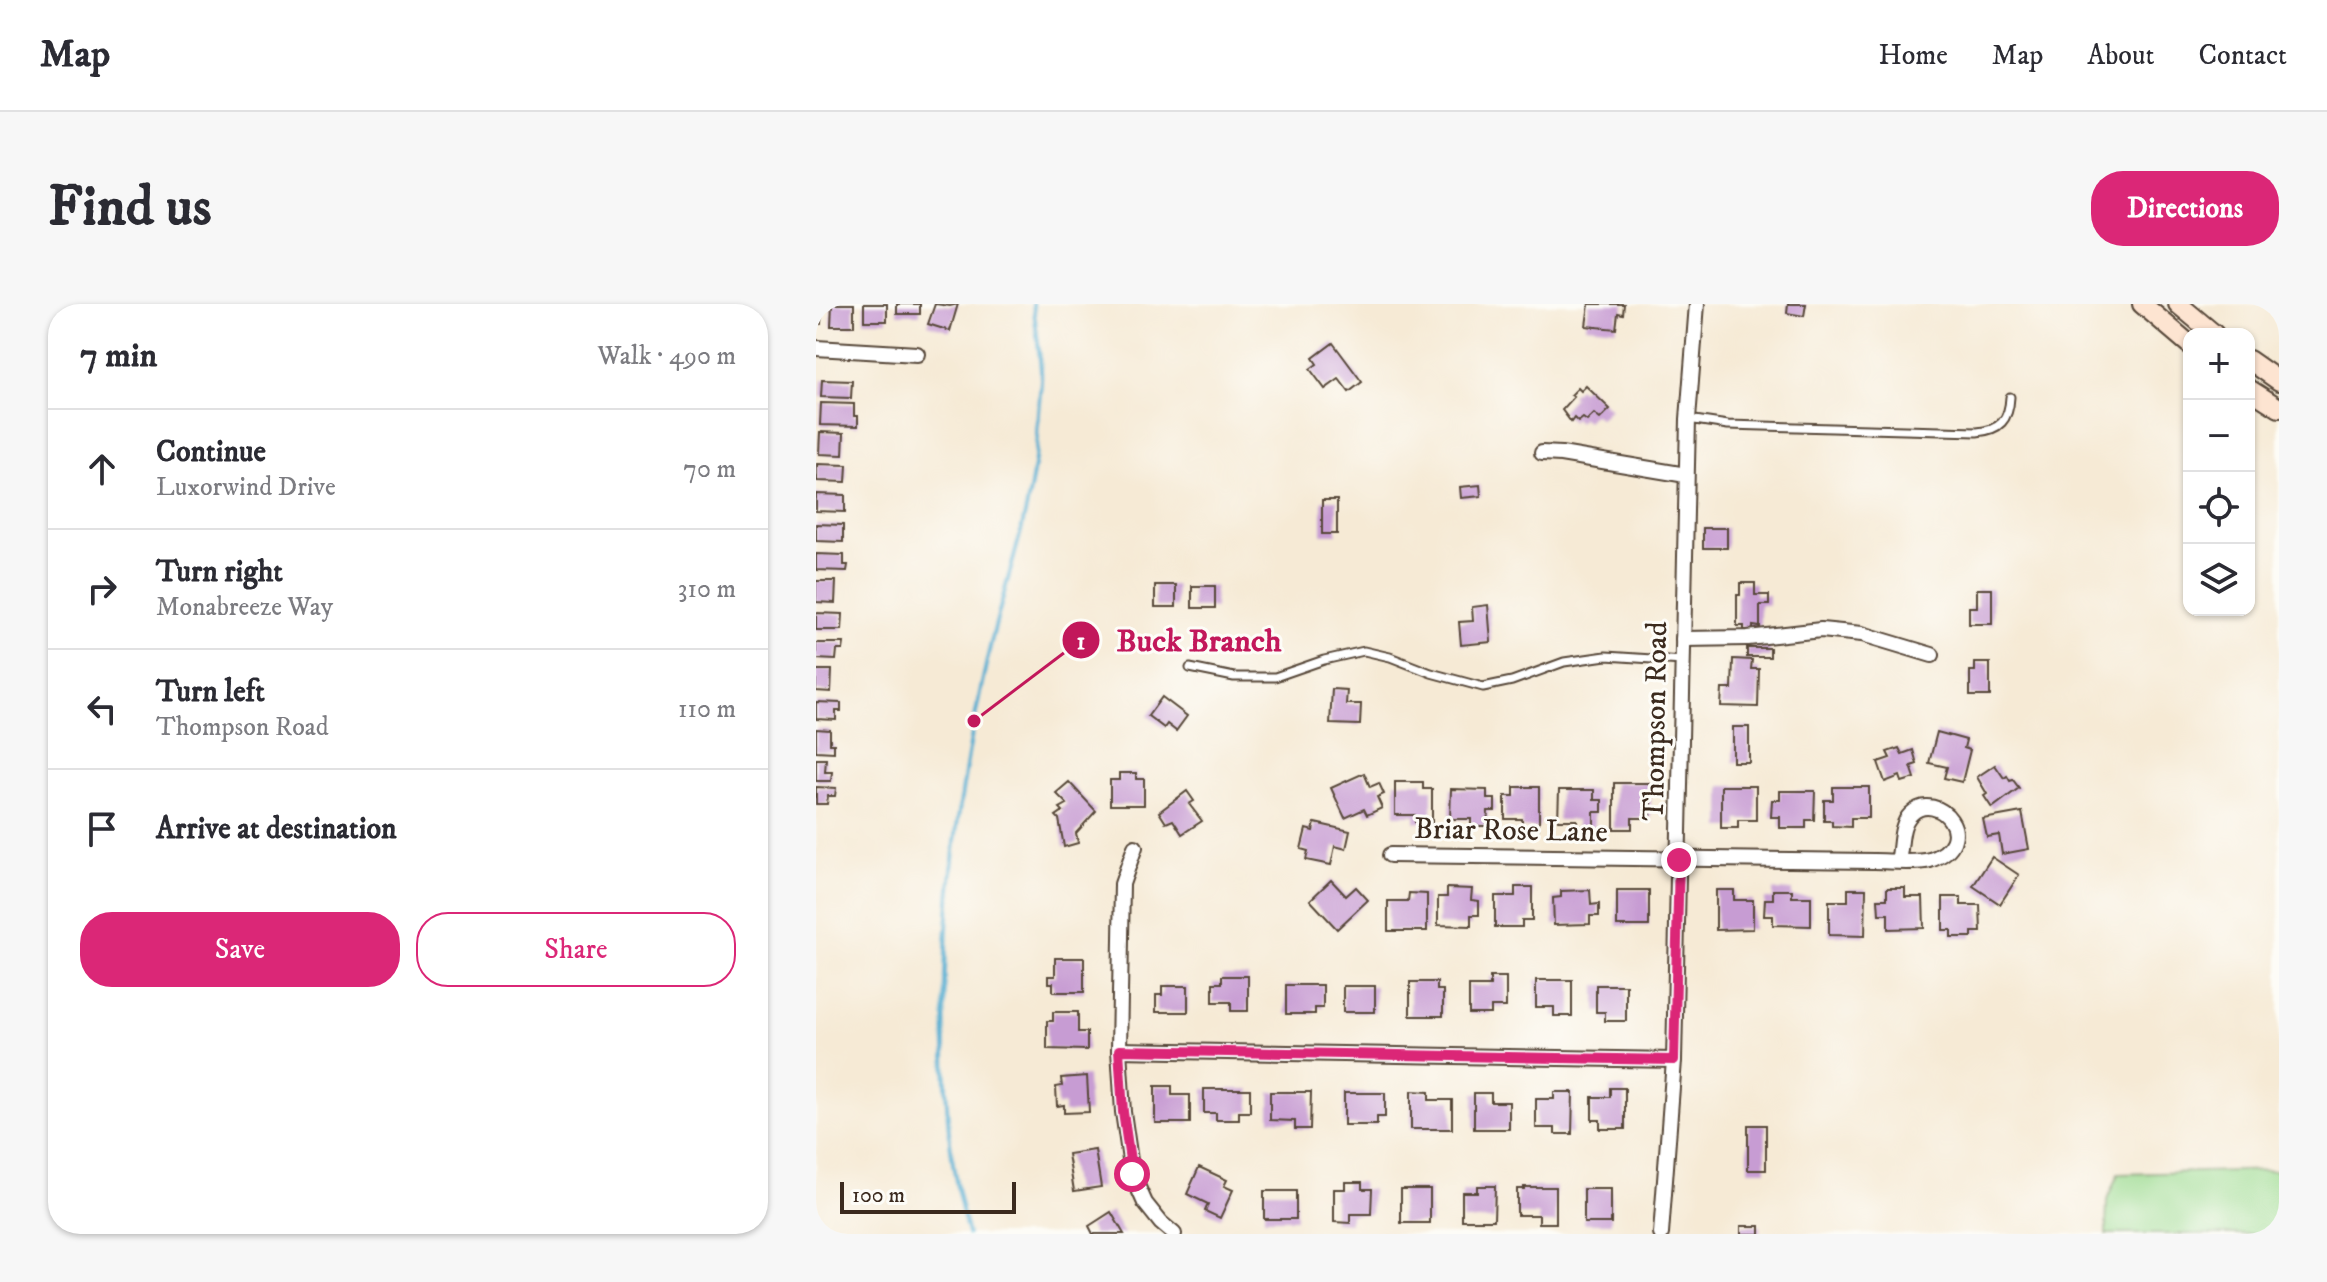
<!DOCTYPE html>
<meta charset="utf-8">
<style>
:root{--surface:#fff;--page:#f7f7f7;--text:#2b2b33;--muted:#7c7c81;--line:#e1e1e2;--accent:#db2777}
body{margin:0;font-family:"IM FELL DW Pica",serif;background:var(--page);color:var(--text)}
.controls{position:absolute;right:24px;top:24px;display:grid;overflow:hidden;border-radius:16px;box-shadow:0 2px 6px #0004}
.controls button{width:72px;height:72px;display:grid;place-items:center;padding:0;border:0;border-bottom:2px solid var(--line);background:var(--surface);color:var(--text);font:40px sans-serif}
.scale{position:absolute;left:24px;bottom:20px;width:176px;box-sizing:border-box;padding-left:8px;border:4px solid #3b2a1e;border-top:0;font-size:22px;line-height:28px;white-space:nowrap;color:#3b2a1e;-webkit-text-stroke:6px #fdfcf7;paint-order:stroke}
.stop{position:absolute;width:24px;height:24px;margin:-18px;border:6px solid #db2777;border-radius:50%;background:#fff}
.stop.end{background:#db2777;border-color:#fff;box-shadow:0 2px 8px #0008}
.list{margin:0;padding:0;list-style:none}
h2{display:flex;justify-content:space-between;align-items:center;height:104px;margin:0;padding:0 32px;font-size:34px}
h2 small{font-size:26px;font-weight:400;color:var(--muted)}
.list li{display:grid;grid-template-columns:52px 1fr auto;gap:24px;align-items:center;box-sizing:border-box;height:120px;padding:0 32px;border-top:2px solid var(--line)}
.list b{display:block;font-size:30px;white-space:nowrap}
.list p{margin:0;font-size:26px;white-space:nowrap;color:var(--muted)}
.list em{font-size:26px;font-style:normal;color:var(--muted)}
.actions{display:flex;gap:16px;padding:24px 32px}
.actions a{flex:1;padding:18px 0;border:2px solid var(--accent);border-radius:32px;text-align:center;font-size:28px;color:var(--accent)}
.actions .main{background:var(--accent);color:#fff}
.icon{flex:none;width:44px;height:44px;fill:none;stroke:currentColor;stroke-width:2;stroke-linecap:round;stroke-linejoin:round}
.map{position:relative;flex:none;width:1463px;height:930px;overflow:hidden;border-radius:32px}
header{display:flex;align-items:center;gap:48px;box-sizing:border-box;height:112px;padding:0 40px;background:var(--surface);border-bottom:2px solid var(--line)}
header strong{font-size:38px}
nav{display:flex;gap:44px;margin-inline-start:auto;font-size:28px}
.intro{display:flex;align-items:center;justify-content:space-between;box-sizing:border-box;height:192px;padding:0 48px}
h1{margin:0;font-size:56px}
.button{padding:20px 36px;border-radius:32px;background:var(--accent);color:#fff;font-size:28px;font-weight:700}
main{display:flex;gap:48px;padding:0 48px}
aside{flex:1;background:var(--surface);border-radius:32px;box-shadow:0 2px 6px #0004}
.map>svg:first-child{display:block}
</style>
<header>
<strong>Map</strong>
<nav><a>Home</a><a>Map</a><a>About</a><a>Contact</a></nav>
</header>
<div class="intro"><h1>Find us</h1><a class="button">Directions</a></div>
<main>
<aside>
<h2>7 min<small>Walk · 490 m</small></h2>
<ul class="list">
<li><svg class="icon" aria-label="ahead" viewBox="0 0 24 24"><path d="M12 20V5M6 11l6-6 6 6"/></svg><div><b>Continue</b><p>Luxorwind Drive</p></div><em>70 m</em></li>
<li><svg class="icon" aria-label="right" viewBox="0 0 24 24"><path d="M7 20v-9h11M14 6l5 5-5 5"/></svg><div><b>Turn right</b><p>Monabreeze Way</p></div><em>310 m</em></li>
<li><svg class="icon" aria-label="left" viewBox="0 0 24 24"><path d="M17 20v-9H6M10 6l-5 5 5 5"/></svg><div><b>Turn left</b><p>Thompson Road</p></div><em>110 m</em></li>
<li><svg class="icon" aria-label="arrive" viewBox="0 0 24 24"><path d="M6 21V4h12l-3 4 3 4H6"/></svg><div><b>Arrive at destination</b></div></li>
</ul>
<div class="actions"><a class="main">Save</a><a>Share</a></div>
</aside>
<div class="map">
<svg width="1463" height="930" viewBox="0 0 1463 930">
<rect width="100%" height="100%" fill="#fdfcf7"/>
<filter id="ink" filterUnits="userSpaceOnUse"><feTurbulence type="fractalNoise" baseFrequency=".0125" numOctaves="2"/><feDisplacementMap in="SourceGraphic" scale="16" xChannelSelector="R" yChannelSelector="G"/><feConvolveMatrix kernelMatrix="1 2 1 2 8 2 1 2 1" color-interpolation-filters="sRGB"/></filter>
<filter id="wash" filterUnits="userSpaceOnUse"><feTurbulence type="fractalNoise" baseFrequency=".006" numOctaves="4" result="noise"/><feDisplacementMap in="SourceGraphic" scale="32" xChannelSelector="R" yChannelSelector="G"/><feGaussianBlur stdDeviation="1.8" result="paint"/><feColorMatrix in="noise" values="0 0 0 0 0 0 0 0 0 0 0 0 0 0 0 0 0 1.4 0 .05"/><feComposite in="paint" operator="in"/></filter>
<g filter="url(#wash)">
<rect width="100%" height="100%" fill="#f6ead5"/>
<polygon fill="#9cdb91" stroke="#6c8258" stroke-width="2" points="1463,866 1463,930 1290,930 1291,896 1302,870"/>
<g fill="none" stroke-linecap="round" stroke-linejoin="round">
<path stroke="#54aed2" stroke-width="4" d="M152,930C134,867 130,810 129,745C125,611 142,487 171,356C185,291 209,228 218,162C221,145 221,126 222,108C223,94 226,80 225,66C223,44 220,22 217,0"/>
</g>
<g id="blocks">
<g fill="#c79cd3">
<polygon points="0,0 6,0 5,20 0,20"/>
<polygon points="16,0 38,0 38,22 15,22"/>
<rect x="48" y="0" width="23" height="17"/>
<rect x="81" y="0" width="23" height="10"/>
<polygon points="119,0 134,2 142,0 134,27 112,20"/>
<polygon points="773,0 808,0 807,10 802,9 800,25 770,22"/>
<polygon points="972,0 990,0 988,12 971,9"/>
<polygon points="517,39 546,78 533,88 523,75 509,85 494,65 501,60 497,54"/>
<polygon points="6,76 36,77 35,94 5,93"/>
<polygon points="770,82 794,105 784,115 778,110 771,117 767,114 762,118 758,114 755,118 746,106 758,93 755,91 762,84 765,87"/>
<polygon points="5,99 38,100 38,112 42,112 42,122 4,121"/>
<polygon points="4,128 28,129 27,151 3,150"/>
<polygon points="1,160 31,161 30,178 1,177"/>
<polygon points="664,181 665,192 645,194 644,183"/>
<polygon points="0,190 29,191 29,208 0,207"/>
<rect x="506" y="196" width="15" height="34"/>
<polygon points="0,220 27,221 27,238 0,237"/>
<rect x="887" y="224" width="24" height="20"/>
<polygon points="0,250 28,251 28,261 32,261 31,267 0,266"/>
<polygon points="0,277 20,277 19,299 0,298"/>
<polygon points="924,279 939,279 939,291 953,291 953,301 944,301 944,323 937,322 937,326 928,326 928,322 921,322 921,291 924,291"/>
<rect x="339" y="281" width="21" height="22"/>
<rect x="376" y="282" width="23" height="22"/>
<polygon points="1161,285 1176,285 1176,320 1153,320 1153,303 1161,303"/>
<polygon points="672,301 675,338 645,341 643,318 657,317 656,303"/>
<polygon points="0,309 27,310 26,326 0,326"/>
<polygon points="0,339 28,339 27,346 21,346 20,356 0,355"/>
<rect x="931" y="344" width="23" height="9"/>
<polygon points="917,355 936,356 935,365 943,365 942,403 905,402 906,385 916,385"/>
<polygon points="1159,359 1174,359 1174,392 1154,392 1154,367 1159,367"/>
<polygon points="0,366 16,366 15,388 0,387"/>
<polygon points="516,385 531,386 530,400 545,400 544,421 514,420"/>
<polygon points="346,393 371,412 360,427 351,420 348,424 332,412"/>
<polygon points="0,398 25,399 25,407 20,407 20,416 0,415"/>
<rect x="917" y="423" width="16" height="35"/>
<polygon points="0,425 14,426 14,440 18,440 18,448 0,447"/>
<polygon points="1121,428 1150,436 1148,444 1154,446 1146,478 1128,474 1131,463 1113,459"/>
<polygon points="1083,444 1086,450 1097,446 1101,460 1095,462 1099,474 1086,478 1084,472 1069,478 1062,458 1074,454 1071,448"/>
<polygon points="0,455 10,455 9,468 16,468 15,477 0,477"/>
<polygon points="1179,461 1188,474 1191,472 1194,477 1197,476 1203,484 1176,504 1168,492 1171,490 1161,473"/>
<polygon points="303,469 320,469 320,475 328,475 328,501 294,501 294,476 303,476"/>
<polygon points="548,469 554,483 563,479 568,490 561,493 566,504 551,511 548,505 529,514 515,484"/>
<polygon points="253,478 280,507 260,529 262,539 248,543 243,515 240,512 247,507 244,504 251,500 240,489"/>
<polygon points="579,478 607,478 607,485 616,485 616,519 599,518 599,511 579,511"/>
<polygon points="798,479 835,479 835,514 816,514 816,525 798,525"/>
<polygon points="905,482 940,482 940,516 922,516 922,524 905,524"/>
<polygon points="0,483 20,484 19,492 12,492 11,500 0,500"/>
<polygon points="698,483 723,483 723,524 706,524 706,515 689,515 689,492 698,492"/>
<polygon points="1017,483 1053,483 1053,514 1035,514 1035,523 1016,522 1016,517 1008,517 1008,496 1017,496"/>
<polygon points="635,485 671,486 671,495 679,495 679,507 672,507 671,522 655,522 655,515 634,515"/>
<polygon points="743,486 778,486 778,496 786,496 786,508 778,508 778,523 761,522 761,516 742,516"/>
<polygon points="371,487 378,497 373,500 386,517 366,530 357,516 350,519 343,508"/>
<polygon points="964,487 999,487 998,516 990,516 990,524 964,524 964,513 955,513 956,496 964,496"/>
<polygon points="1206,508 1213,545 1186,550 1183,531 1171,533 1167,515"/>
<polygon points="499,519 534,527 530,545 519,542 515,561 490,556 492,547 485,545 490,525 497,527"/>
<polygon points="1176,553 1203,571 1184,600 1157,582"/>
<polygon points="515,576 530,592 540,583 552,596 521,625 494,596"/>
<polygon points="699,583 716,583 716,616 706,616 706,623 679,623 679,592 699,592"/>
<polygon points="631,584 656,585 655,596 663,597 663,611 655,611 655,622 622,621 622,593 631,593"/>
<polygon points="1071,584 1089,584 1089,593 1107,593 1108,624 1072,625 1072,610 1063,610 1062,595 1071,595"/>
<polygon points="1032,585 1050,585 1049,632 1013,631 1013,597 1032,597"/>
<polygon points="774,586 775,601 783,600 783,612 774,612 774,620 738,621 737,594 745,593 745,587"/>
<rect x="801" y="586" width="32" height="36"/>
<polygon points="900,586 918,586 918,596 937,596 937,625 900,626"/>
<polygon points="957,586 976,586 976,593 995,593 995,622 957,621 957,612 948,612 949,595 957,595"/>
<polygon points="593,589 611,590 611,627 572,627 572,597 592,597"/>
<polygon points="1127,593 1145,593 1145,601 1164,601 1165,628 1156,628 1156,633 1135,633 1135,626 1127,626"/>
<polygon points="239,654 268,654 268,688 237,688 237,679 232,679 232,672 239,672"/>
<polygon points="406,672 432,672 432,707 415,707 415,698 397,698 397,679 406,679"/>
<polygon points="674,673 690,673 690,703 675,703 675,710 653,710 653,682 674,682"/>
<polygon points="720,676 756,676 756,712 738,712 738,703 720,703"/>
<polygon points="594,678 621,678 621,686 627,686 627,712 594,712"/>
<polygon points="470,681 507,681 507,704 499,704 499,710 470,710"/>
<polygon points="780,681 810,681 810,717 789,717 789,708 780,708"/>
<polygon points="346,682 372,682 372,708 340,708 340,691 346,691"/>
<rect x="527" y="682" width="32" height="26"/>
<polygon points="237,708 262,708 262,728 271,728 271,746 231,745 231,717 237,717"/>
<polygon points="271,772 273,808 248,809 248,801 241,802 240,783 246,782 245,774"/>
<polygon points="339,782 356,782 356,791 374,791 374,819 339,819"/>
<polygon points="794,784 809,784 809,825 784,825 784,816 776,816 776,793 794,793"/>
<polygon points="388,785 434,785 434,808 423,808 423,816 400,816 400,809 388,809"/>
<polygon points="595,787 613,788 613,796 636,796 636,825 595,825"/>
<polygon points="454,788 495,788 494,825 479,825 479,817 454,816"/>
<polygon points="738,788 757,788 756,830 739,830 739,824 720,824 720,795 738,795"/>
<polygon points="528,789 569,789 569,813 561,813 561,821 528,821"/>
<polygon points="658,789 675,789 675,798 693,798 693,825 658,825"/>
<rect x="932" y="821" width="18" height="45"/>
<polygon points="279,846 285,883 258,887 252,850"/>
<polygon points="383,863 411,876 408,882 417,886 404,914 389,907 392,900 371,890"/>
<polygon points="529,878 546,878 546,885 556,885 555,910 534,910 534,919 518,918 518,885 529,885"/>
<polygon points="661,882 679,882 678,916 646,916 646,888 661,888"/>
<polygon points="708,883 740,883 740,919 723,919 723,911 701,911 701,885 708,885"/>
<rect x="585" y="885" width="29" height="34"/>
<rect x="768" y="885" width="27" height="34"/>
<rect x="448" y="887" width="32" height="28"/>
<polygon points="295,908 308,930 277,930 273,922"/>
<rect x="925" y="922" width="19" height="8"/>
</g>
</g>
</g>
<g filter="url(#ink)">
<use href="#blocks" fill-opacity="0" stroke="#574739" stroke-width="2"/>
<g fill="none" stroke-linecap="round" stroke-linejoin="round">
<g stroke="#574739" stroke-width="11">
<g id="service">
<path d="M872,115L912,121L1161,128C1184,126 1193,116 1194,93"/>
<polyline points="374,364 418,373 459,373 508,356 548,347 574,353 615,369 667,383 696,377 748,358 790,352 867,357"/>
</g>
</g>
<g stroke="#574739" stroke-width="18">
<g id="minor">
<polyline points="0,44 101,50"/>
<polyline points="726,149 745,150 870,171"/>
<polyline points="867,335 932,334 1005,326 1046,330 1116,351"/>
<polyline points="319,543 306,580 303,746 307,808 316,870 329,899 345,919 358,930"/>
<path d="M574,551L1058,557C1073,557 1100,560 1114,556C1168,537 1121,484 1095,510C1083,522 1086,542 1082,557"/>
<polyline points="303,746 858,756"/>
<polyline points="845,930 858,756 872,115 881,0"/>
</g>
</g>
<g stroke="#574739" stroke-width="22">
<g id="secondary">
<polyline points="1326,0 1373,40"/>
<polyline points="1362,0 1398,30"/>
<polyline points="1433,56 1463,77"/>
<polyline points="1433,85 1463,104"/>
</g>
</g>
<use href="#service" stroke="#fff" stroke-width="7"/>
<use href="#minor" stroke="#fff" stroke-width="14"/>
<use href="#secondary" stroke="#fde4d1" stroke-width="18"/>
</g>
</g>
<g fill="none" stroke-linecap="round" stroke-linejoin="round" filter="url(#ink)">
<polyline stroke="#db2777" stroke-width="10" points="316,870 307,808 303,746 858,756 863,556"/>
</g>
<g text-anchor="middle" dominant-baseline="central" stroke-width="6" stroke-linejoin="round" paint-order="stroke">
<g font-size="30" fill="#3b2a1e" stroke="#fdfcf7">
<text transform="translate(840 417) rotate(-89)">Thompson Road</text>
<text transform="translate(695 527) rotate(1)">Briar Rose Lane</text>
</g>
</g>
<path fill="none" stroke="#c2185b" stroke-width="3" d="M158 417L265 336"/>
<g fill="#c2185b" stroke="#fdfcf7" stroke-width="3">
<circle cx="158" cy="417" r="8"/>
<circle cx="265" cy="336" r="20"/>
</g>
<g font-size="24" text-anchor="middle" font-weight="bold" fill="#fff">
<text x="265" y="345">1</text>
</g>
<g font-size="32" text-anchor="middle" font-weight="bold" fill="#c2185b" stroke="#fdfcf7" stroke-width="6" stroke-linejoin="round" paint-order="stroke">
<text x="383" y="347">Buck Branch</text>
</g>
</svg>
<div class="controls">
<button>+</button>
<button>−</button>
<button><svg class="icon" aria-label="locate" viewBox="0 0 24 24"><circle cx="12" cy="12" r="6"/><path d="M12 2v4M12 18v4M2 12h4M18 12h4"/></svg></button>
<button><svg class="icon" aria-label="layers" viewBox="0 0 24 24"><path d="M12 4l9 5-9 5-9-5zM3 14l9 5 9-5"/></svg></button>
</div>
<div class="scale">100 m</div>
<div class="stop" style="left:316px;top:870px"></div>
<div class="stop end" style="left:863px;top:556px"></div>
</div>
</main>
